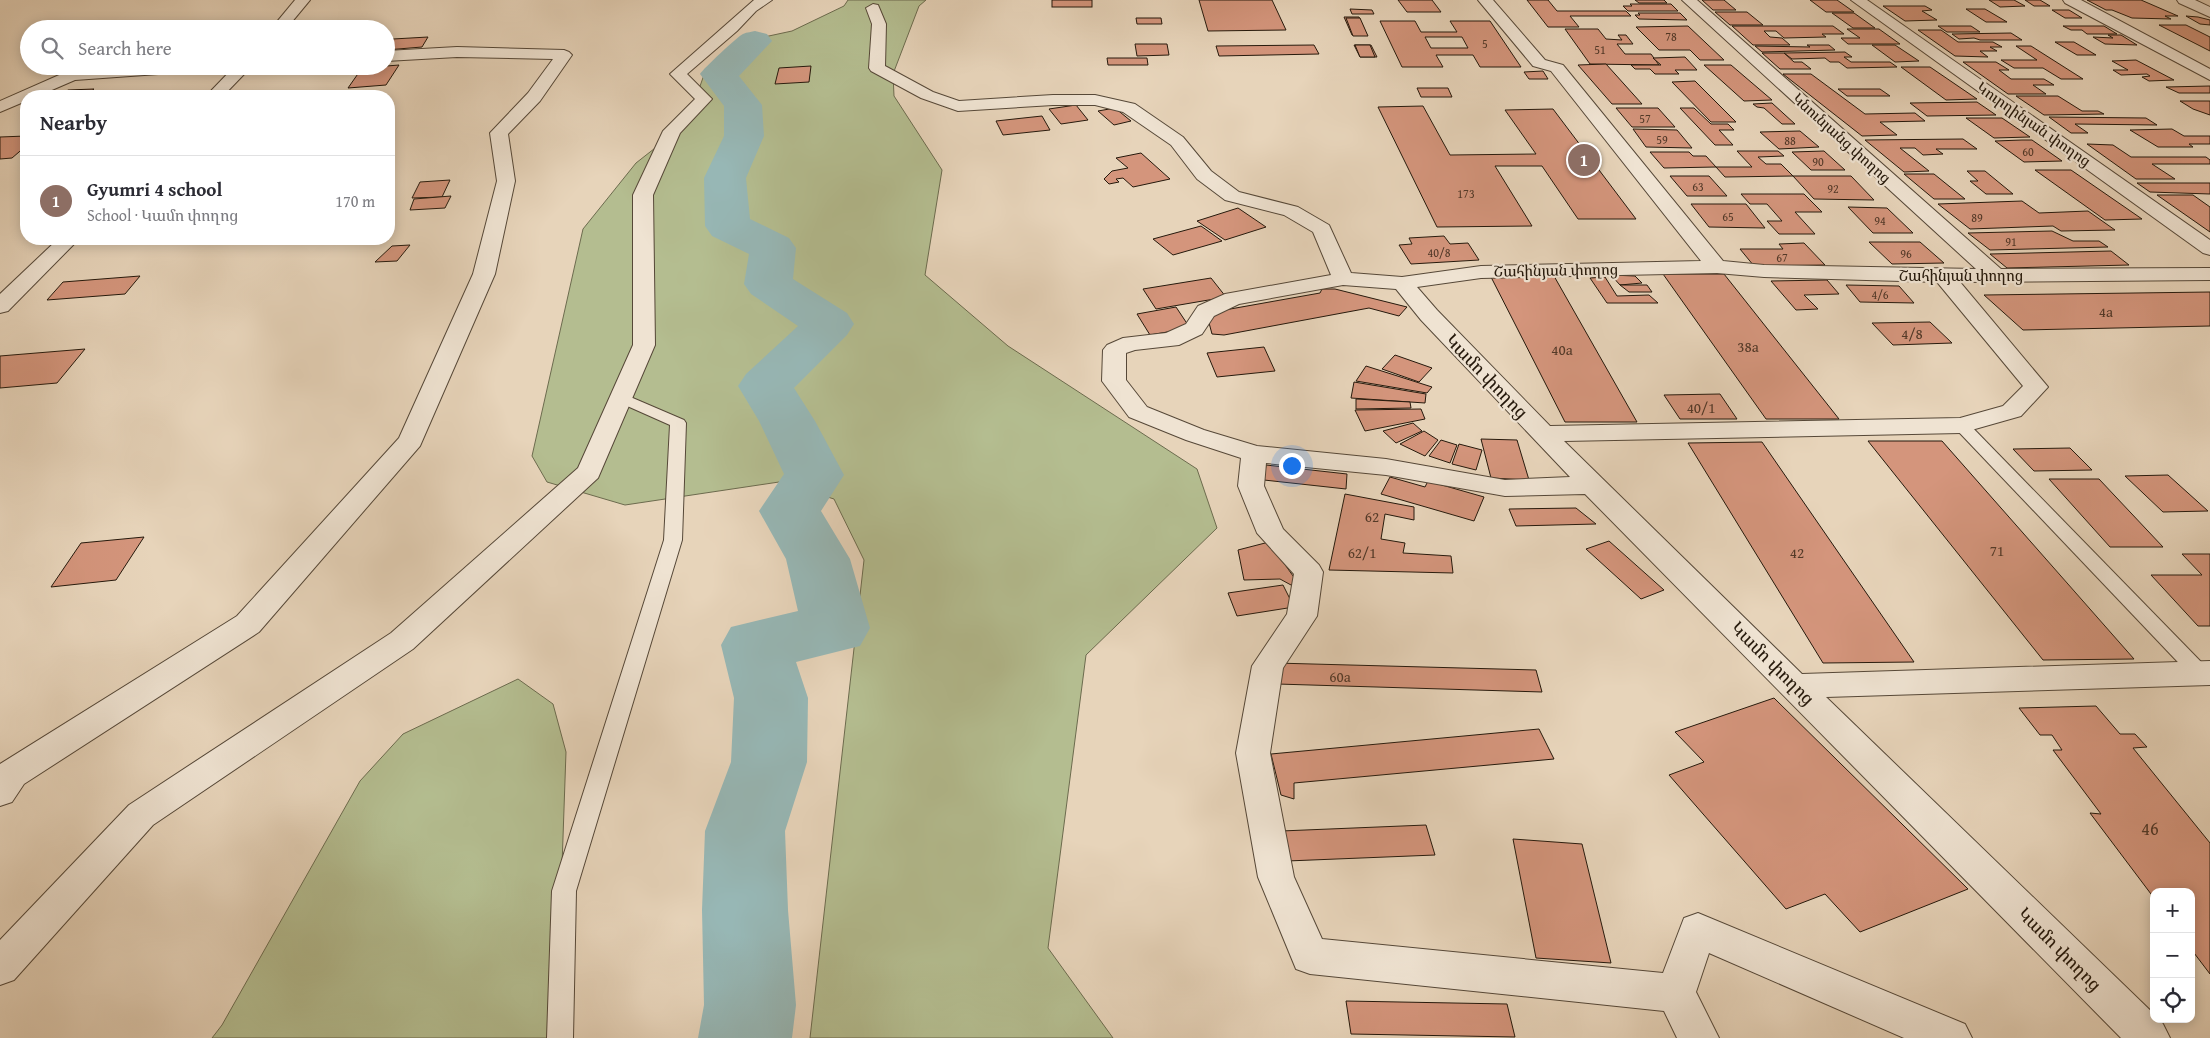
<!DOCTYPE html>
<meta charset="utf-8">
<style>
:root{--surface:#fff;--page:#f7f7f7;--text:#2b2b33;--muted:#7c7c81;--line:#e1e1e2;--accent:#0b8043}
body{margin:0;font-family:"Gentium Book Plus","Noto Serif Armenian",serif;background:var(--page);color:var(--text)}
.controls{position:absolute;right:15px;bottom:15px;display:grid;overflow:hidden;border-radius:10px;box-shadow:0 2px 12px #0003}
.controls button{width:45px;height:45px;display:grid;place-items:center;padding:0;border:0;border-bottom:1px solid var(--line);background:var(--surface);color:var(--text);font:25px sans-serif}
.you{position:absolute;left:1291px;top:465px;width:18px;height:18px;margin:-12px;border:4px solid #fff;border-radius:50%;background:#1a73e8;box-shadow:0 0 0 8px #1a73e833}
.badge{display:grid;place-items:center;width:32px;height:32px;border-radius:50%;background:var(--accent);color:#fff;font-size:16px;font-weight:700}
.pin{position:absolute;translate:-50% -50%;border:2px solid #fff;box-shadow:0 1px 5px #0006}
.list{margin:0;padding:0;list-style:none}
h2{display:flex;justify-content:space-between;align-items:center;height:65px;margin:0;padding:0 20px;font-size:21px}
h2 small{font-size:16px;font-weight:400;color:var(--muted)}
.list li{display:grid;grid-template-columns:32px 1fr auto;gap:15px;align-items:center;box-sizing:border-box;height:90px;padding:0 20px;border-top:1px solid var(--line)}
.list b{display:block;font-size:19px;white-space:nowrap}
.list p{margin:0;font-size:16px;white-space:nowrap;color:var(--muted)}
.list em{font-size:16px;font-style:normal;color:var(--muted)}
.icon{flex:none;width:28px;height:28px;fill:none;stroke:currentColor;stroke-width:2;stroke-linecap:round;stroke-linejoin:round}
.map{position:relative;flex:none;width:2210px;height:1038px;overflow:hidden}
.search{position:absolute;background:var(--surface);box-shadow:0 2px 12px #0003;left:20px;top:20px;width:375px;height:55px;display:flex;align-items:center;gap:12px;box-sizing:border-box;padding:0 18px;border-radius:28px;color:var(--muted);font-size:19px}
.panel{position:absolute;background:var(--surface);box-shadow:0 2px 12px #0003;left:20px;top:90px;width:375px;height:155px;border-radius:20px}
.map>svg:first-child{display:block}
</style>
<div class="map">
<svg width="2210" height="1038" viewBox="0 0 2210 1038">
<rect width="100%" height="100%" fill="#e7d4ba"/>
<filter id="stains"><feTurbulence type="fractalNoise" baseFrequency=".004" numOctaves="4"/><feColorMatrix values="0 0 0 0 .2 0 0 0 0 .09 0 0 0 0 .02 0 0 0 .5 -.17"/></filter>
<radialGradient id="worn" r=".72"><stop offset=".6" stop-color="#630" stop-opacity="0"/><stop offset="1" stop-color="#630" stop-opacity=".3"/></radialGradient>
<g fill="#b4bd90" stroke="#6c6b4e">
<polygon points="848,0 926,0 919,6 893,74 894,96 942,170 925,275 1008,346 1197,469 1217,528 1086,655 1048,948 1113,1038 810,1038 864,560 834,499 779,482 625,505 547,482 532,456 583,229 636,163 687,123 705,72 724,51 741,42 792,31 844,6"/>
<polygon points="518,679 553,704 566,752 556,1038 212,1038 222,1025 360,781 403,734"/>
</g>
<g fill="none" stroke-linecap="round" stroke-linejoin="round">
<path fill="#97b7b5" fill-rule="evenodd" d="M755,31L767,34L772,41L739,76L762,105L764,136L746,178L750,219L789,238L796,248L793,279L847,313L854,324L847,335L794,388L815,421L844,475L821,511L850,559L870,628L860,646L796,662L808,698L807,762L785,831L788,910L796,1005L792,1038H698L704,1005L702,910L705,831L731,762L734,698L721,645L731,627L798,611L786,559L759,511L784,474L759,421L738,386L746,374L798,326L751,294L744,284L749,254L712,236L705,226L704,178L724,136V106L700,74C703,69 738,36 743,34C747,32 752,32 755,31Z"/>
</g>
<g fill="#d4957c" stroke="#25190c" fill-rule="evenodd">
<rect x="1052" y="0" width="40" height="7"/>
<polygon points="1199,0 1272,0 1286,30 1208,31"/>
<polygon points="1398,0 1432,0 1441,12 1407,12"/>
<polygon points="1527,0 1548,0 1557,11 1626,11 1631,16 1570,16 1579,27 1548,27"/>
<polygon points="1635,0 1664,0 1667,3 1639,3"/>
<polygon points="1702,0 1724,0 1736,10 1713,10"/>
<polygon points="1810,0 1837,0 1854,12 1826,12"/>
<polygon points="1989,0 2014,0 2025,6 2000,7"/>
<polygon points="2025,0 2040,0 2050,6 2034,6"/>
<polygon points="2087,0 2141,0 2178,16 2165,16 2171,19 2132,18 2112,10 2106,10"/>
<polygon points="1630,4 1671,4 1678,11 1628,11 1623,6 1632,6"/>
<polygon points="1883,6 1925,6 1932,10 1922,11 1937,20 1905,21"/>
<polygon points="1350,9 1372,10 1374,14 1352,14"/>
<polygon points="1966,9 1985,9 2007,22 1986,22"/>
<polygon points="2052,10 2069,10 2082,18 2065,18"/>
<polygon points="1715,12 1747,12 1763,25 1730,25"/>
<polygon points="1638,13 1680,13 1687,20 1639,19 1635,15 1640,15"/>
<polygon points="1832,13 1854,13 1875,28 1853,28"/>
<polygon points="2186,16 2198,17 2210,20 2210,25 2200,24"/>
<polygon points="1344,17 1359,17 1367,35 1352,35"/>
<polygon points="1136,18 1161,18 1162,24 1137,24"/>
<polygon points="1346,18 1360,18 1368,36 1353,36"/>
<path d="M1380,21H1415L1421,32H1457L1450,21H1490L1521,67H1480L1473,55H1436L1443,67H1402ZM1425,37H1462L1468,48H1431Z"/>
<polygon points="2159,25 2186,25 2210,37 2210,51"/>
<polygon points="1688,26 1724,60 1700,60 1690,50 1659,50 1636,27"/>
<polygon points="1732,26 1833,26 1844,34 1822,34 1826,37 1784,38 1776,31 1764,31 1770,37 1782,38 1790,45 1753,45"/>
<polygon points="1938,26 1971,26 1980,32 1947,32"/>
<polygon points="2063,26 2104,26 2117,34 2087,34 2082,30 2071,30"/>
<polygon points="1565,29 1598,29 1606,39 1622,40 1618,35 1626,35 1633,44 1617,44 1625,54 1651,54 1659,65 1590,64"/>
<polygon points="1847,29 1879,29 1900,44 1848,44 1841,38 1860,38"/>
<polygon points="1918,30 1941,30 1958,42 1993,42 2002,47 1990,47 1997,51 1980,51 1988,57 1955,56"/>
<polygon points="2011,33 2022,40 1980,40 1974,38 1959,39 1952,34"/>
<polygon points="2108,35 2121,35 2137,45 2105,44 2093,37 2113,38"/>
<polygon points="428,37 422,47 386,50 393,39"/>
<polygon points="2055,42 2074,42 2096,55 2077,55"/>
<polygon points="1135,44 1167,44 1169,55 1137,56"/>
<polygon points="1314,45 1319,54 1219,56 1216,46"/>
<polygon points="1354,45 1371,45 1377,57 1360,57"/>
<polygon points="1355,45 1370,45 1375,57 1360,57"/>
<polygon points="1807,45 1829,45 1835,50 1762,52 1755,46 1810,47"/>
<polygon points="1872,45 1895,45 1919,61 1895,62"/>
<polygon points="2016,46 2031,46 2083,79 2061,79 2043,68 2014,68 2001,60 2037,60"/>
<polygon points="1845,52 1852,57 1844,57 1851,62 1890,62 1897,67 1847,68 1839,62 1830,62 1825,58 1792,59 1784,53"/>
<polygon points="1762,53 1784,53 1794,62 1802,62 1811,69 1780,69"/>
<polygon points="1685,57 1697,70 1675,70 1679,74 1655,74 1650,69 1635,69 1631,65 1661,65 1653,58"/>
<polygon points="1107,58 1147,58 1148,65 1108,65"/>
<polygon points="2136,60 2174,80 2149,81 2142,77 2150,76 2147,74 2121,75 2113,70 2128,70 2112,61"/>
<polygon points="1963,62 1996,62 2009,70 1999,70 2011,79 2044,79 2054,85 2033,85 2046,94 2008,94"/>
<polygon points="1606,64 1642,104 1612,104 1578,65"/>
<polygon points="399,65 386,85 348,88 362,68"/>
<polygon points="1704,65 1731,65 1772,100 1744,101"/>
<polygon points="811,66 809,82 775,84 779,68"/>
<polygon points="1901,67 1930,67 1977,99 1946,100"/>
<polygon points="1543,71 1548,79 1529,79 1524,72"/>
<polygon points="1783,74 1811,74 1865,114 1915,113 1925,121 1880,122 1897,135 1862,136"/>
<polygon points="1695,81 1736,122 1711,122 1672,82"/>
<polygon points="2210,86 2210,93 2179,93 2166,87"/>
<polygon points="1417,88 1448,88 1452,97 1421,97"/>
<polygon points="94,89 85,96 60,96 68,90"/>
<polygon points="1838,89 1880,89 1890,96 1847,96"/>
<polygon points="2016,96 2058,96 2082,111 2098,111 2104,114 2044,115"/>
<polygon points="2180,101 2210,101 2210,115 2193,109"/>
<polygon points="1977,102 1996,115 1927,116 1910,103"/>
<polygon points="1772,103 1795,124 1782,124 1764,108 1757,107 1753,104"/>
<polygon points="1076,105 1088,120 1061,124 1049,109"/>
<polygon points="1423,106 1450,155 1536,154 1505,110 1553,109 1636,219 1578,219 1542,166 1495,166 1532,226 1437,227 1378,107"/>
<polygon points="1115,108 1131,121 1114,125 1098,111"/>
<polygon points="1616,108 1658,108 1675,127 1632,127"/>
<polygon points="1680,108 1694,108 1711,124 1728,124 1734,130 1719,130 1733,145 1715,145"/>
<polygon points="1042,116 1050,130 1003,135 996,121"/>
<polygon points="2049,117 2146,118 2157,125 2075,124 2088,133 2071,133"/>
<polygon points="1966,118 2002,118 2030,137 1994,138"/>
<polygon points="1633,129 1677,130 1692,148 1646,147"/>
<polygon points="2172,129 2184,136 2210,136 2210,144 2189,144 2193,147 2158,147 2130,130"/>
<polygon points="1800,131 1819,147 1779,149 1760,132"/>
<polygon points="26,136 26,146 12,158 0,159 0,137"/>
<polygon points="1963,139 1977,149 1936,149 1943,154 1923,155 1915,148 1900,148 1929,171 1904,172 1865,140"/>
<polygon points="2022,140 2032,140 2062,161 2024,162 1995,141"/>
<polygon points="2087,144 2113,145 2131,157 2206,157 2210,160 2210,164 2152,164 2175,179 2136,179"/>
<polygon points="1737,151 1778,151 1784,156 1758,157 1766,164 1781,164 1793,176 1725,177 1716,167 1752,167"/>
<polygon points="1824,151 1845,170 1811,170 1792,152"/>
<polygon points="1650,152 1689,152 1693,156 1706,156 1716,167 1664,168"/>
<polygon points="1141,153 1170,179 1133,187 1123,178 1116,179 1119,182 1109,184 1104,179 1112,171 1128,168 1116,158"/>
<polygon points="2035,170 2071,170 2142,219 2105,220"/>
<polygon points="1967,171 1985,171 2013,194 1986,194 1970,181 1978,181"/>
<polygon points="1904,174 1934,174 1965,199 1934,199"/>
<polygon points="1670,176 1709,176 1727,196 1687,196"/>
<polygon points="1793,176 1851,176 1874,200 1814,199"/>
<polygon points="450,180 442,197 412,198 420,182"/>
<polygon points="2137,183 2210,183 2210,194 2150,192"/>
<polygon points="1741,194 1804,194 1822,212 1795,212 1815,234 1779,234 1767,221 1782,221 1767,204 1750,204"/>
<polygon points="2157,195 2193,195 2210,207 2210,232"/>
<polygon points="451,196 445,208 410,210 414,199"/>
<polygon points="2022,201 2039,213 2088,211 2115,230 2061,231 2053,226 1970,229 1938,204"/>
<polygon points="1691,204 1746,204 1765,228 1709,227"/>
<polygon points="1848,207 1887,208 1913,233 1873,233"/>
<polygon points="1238,208 1266,227 1225,240 1197,221"/>
<polygon points="1201,226 1222,241 1173,255 1153,239"/>
<polygon points="2052,231 2073,241 2099,241 2108,247 1990,250 1968,233"/>
<polygon points="1444,236 1450,244 1468,243 1479,260 1411,264 1399,245 1412,244 1409,238"/>
<polygon points="1869,242 1920,242 1944,263 1892,264"/>
<polygon points="1804,243 1825,265 1754,266 1740,249 1783,249 1779,244"/>
<polygon points="410,245 397,261 375,262 392,246"/>
<polygon points="2111,251 2129,265 2007,268 1990,254"/>
<polygon points="1663,274 1724,274 1839,419 1766,419"/>
<polygon points="1611,275 1635,276 1642,283 1620,285"/>
<polygon points="140,276 125,294 47,300 63,282"/>
<polygon points="1554,276 1637,422 1565,422 1491,277"/>
<polygon points="1605,277 1617,296 1649,295 1658,303 1607,303 1590,278"/>
<polygon points="1211,278 1226,297 1156,309 1143,289"/>
<polygon points="1827,280 1839,294 1804,295 1818,309 1796,310 1771,281"/>
<polygon points="1620,285 1647,285 1652,292 1629,292"/>
<polygon points="1846,285 1899,286 1914,303 1860,302"/>
<polygon points="1322,289 1335,289 1407,307 1399,316 1369,308 1224,335 1212,334 1208,319 1219,311 1320,293"/>
<polygon points="2210,292 2210,326 2023,330 1984,295"/>
<polygon points="1176,307 1190,328 1150,335 1137,314"/>
<polygon points="1930,322 1952,343 1893,345 1872,323"/>
<polygon points="1264,347 1275,371 1217,377 1207,353"/>
<polygon points="85,349 57,383 0,388 0,356"/>
<polygon points="1395,355 1432,368 1419,382 1382,369"/>
<polygon points="1366,366 1432,387 1427,393 1356,381"/>
<polygon points="1354,382 1426,394 1425,403 1351,398"/>
<polygon points="1720,394 1737,419 1680,419 1664,395"/>
<polygon points="1356,399 1410,402 1411,408 1356,409"/>
<polygon points="1421,409 1425,419 1365,431 1355,410"/>
<polygon points="1413,423 1422,431 1396,443 1383,431"/>
<polygon points="1424,431 1438,440 1425,456 1400,444"/>
<polygon points="1481,439 1517,440 1529,480 1491,478"/>
<polygon points="1441,440 1457,445 1450,463 1429,456"/>
<polygon points="1868,441 1942,441 2134,659 2043,660"/>
<polygon points="1762,442 1914,662 1823,663 1688,443"/>
<polygon points="1459,444 1482,450 1476,470 1452,464"/>
<polygon points="2070,448 2092,470 2034,471 2013,449"/>
<polygon points="1266,465 1347,474 1346,489 1264,480"/>
<polygon points="2168,475 2208,511 2163,512 2125,476"/>
<polygon points="1390,477 1425,487 1428,481 1484,497 1474,521 1381,494"/>
<polygon points="2049,479 2099,479 2163,547 2110,547"/>
<polygon points="1345,494 1414,507 1414,520 1385,514 1381,539 1405,543 1403,553 1451,556 1453,573 1329,570"/>
<polygon points="1576,508 1596,524 1516,526 1509,509"/>
<polygon points="144,537 116,580 51,587 81,543"/>
<polygon points="1609,541 1664,590 1641,599 1586,549"/>
<polygon points="1269,542 1298,583 1291,585 1280,579 1244,580 1238,550"/>
<polygon points="2182,554 2210,554 2210,626 2198,626 2151,575 2202,575"/>
<polygon points="1283,585 1294,607 1237,616 1228,593"/>
<polygon points="1275,663 1536,670 1542,692 1277,684"/>
<polygon points="1774,698 1968,889 1860,932 1825,894 1786,909 1669,775 1704,762 1675,732"/>
<polygon points="2096,706 2120,734 2135,734 2147,747 2133,748 2210,843 2210,974 2191,949 2191,892 2154,892 2154,898 2090,813 2101,814 2053,750 2062,750 2052,735 2040,735 2019,708"/>
<polygon points="1539,729 1554,759 1294,783 1294,799 1281,795 1271,754"/>
<polygon points="1426,825 1435,855 1287,861 1281,831"/>
<polygon points="1513,839 1582,844 1611,963 1536,958"/>
<polygon points="1346,1001 1507,1004 1515,1037 1351,1034"/>
</g>
<g fill="none" stroke-linecap="round" stroke-linejoin="round">
<g stroke="#564838" stroke-width="2">
<g id="lane">
<polygon points="621,393 684,420 686,423 682,540 576,891 573,1038 547,1038 552,891 664,540 670,425 616,401 613,398 616,395"/>
<polygon points="1961,420 1967,422 2208,669 2210,672 2208,679 2201,682 2194,679 1955,428 1953,425 1955,422"/>
</g>
</g>
<g stroke="#564838" stroke-width="2">
<g id="street">
<polygon points="295,0 310,0 286,29 271,29"/>
<polygon points="754,0 772,0 756,11 737,31 687,74 712,99 680,133 653,195 655,345 598,478 413,649 153,825 14,980 0,985 0,940 129,805 391,633 578,468 633,345 633,195 663,131 695,99 670,74"/>
<path d="M1478,0H1493L1545,60L1563,65L1723,261L1764,265L1976,269L1682,0H1697L2001,269L2210,268V280L1960,282L2048,387L2021,416L1961,433L1564,441L1802,674L2210,661V685L1826,697L2154,1014V1019H2159L2163,1024L2170,1038H2121L1585,494L1505,496L1386,475L1266,463L1264,486L1283,529L1319,565L1323,572L1317,616L1283,668L1270,753L1294,877L1322,939L1663,973L1684,918L1698,913L1965,1024L1972,1038H1904L1709,953L1696,992L1719,1038H1677L1664,1011L1310,974L1296,969L1258,877L1236,753L1252,666L1287,614L1294,574L1257,533L1238,486L1241,458L1186,440L1129,417L1102,381L1103,350L1107,345L1123,338L1166,333L1186,324L1198,306L1225,294L1331,275L1313,232L1284,215L1225,200L1197,179L1171,145L1123,112L1095,105H1053L958,111L921,98L871,71L869,68L872,24L866,8L873,4L878,5L886,24L885,66L933,92L959,101L1053,95H1095L1135,104L1183,137L1211,171L1239,192L1298,207L1329,225L1351,273L1402,277L1481,266L1701,261L1551,71L1533,66ZM1717,273L1764,277L1937,282L2023,386L2003,406L1960,418L1550,426L1437,310L1417,287L1481,278ZM1343,285L1396,289L1421,320L1570,477L1505,480L1386,459L1257,446L1204,430L1147,407L1126,380V353L1135,350L1179,345L1202,334L1214,316L1239,304Z"/>
<polygon points="1851,0 1867,0 2210,240 2210,255 2203,253"/>
<polygon points="2063,0 2081,0 2210,69 2210,80 2065,3"/>
<polygon points="2177,0 2195,0 2210,7 2210,17 2179,3"/>
<polygon points="457,47 564,50 569,52 572,55 540,101 508,134 515,181 495,274 420,446 259,632 24,784 12,802 0,806 0,764 237,616 399,438 473,274 497,181 490,133 528,93 553,59 457,57 386,61 386,51"/>
<polygon points="129,66 208,66 206,69 200,71 75,80 38,96 26,96 26,101 0,112 0,101 66,72"/>
<polygon points="235,66 252,66 223,96 206,96"/>
<polygon points="58,239 79,239 8,311 0,313 0,294"/>
</g>
</g>
<use href="#lane" fill="#efe3d2" fill-rule="evenodd"/>
<use href="#street" fill="#efe3d2" fill-rule="evenodd"/>
</g>
<g text-anchor="middle" dominant-baseline="central" stroke-width="4.5" stroke-linejoin="round" paint-order="stroke">
<g font-size="12" fill="#513828">
<text x="1671" y="36">78</text>
<text x="1485" y="43">5</text>
<text x="1600" y="49">51</text>
<text x="1645" y="118">57</text>
<text x="1662" y="139">59</text>
<text x="1790" y="140">88</text>
<text x="2028" y="151">60</text>
<text x="1818" y="161">90</text>
<text x="1698" y="186">63</text>
<text x="1833" y="188">92</text>
<text x="1466" y="193">173</text>
<text x="1728" y="216">65</text>
<text x="1977" y="217">89</text>
<text x="1880" y="220">94</text>
<text x="2011" y="241">91</text>
<text x="1439" y="252">40/8</text>
<text x="1906" y="253">96</text>
<text x="1782" y="257">67</text>
<text x="1880" y="294">4/6</text>
</g>
<g font-size="15" fill="#25190c" stroke="#efe3d2">
<text transform="translate(2034 124) rotate(35)">Կուրղինյան փողոց</text>
<text transform="translate(1842 138) rotate(42)">Կնունյանց փողոց</text>
<text transform="translate(1556 270) rotate(-1)">Շահինյան փողոց</text>
<text x="1961" y="275">Շահինյան փողոց</text>
</g>
<g font-size="15" fill="#513828">
<text x="2106" y="311">4a</text>
<text x="1912" y="333">4/8</text>
<text x="1748" y="346">38a</text>
<text x="1562" y="349">40a</text>
<text x="1701" y="407">40/1</text>
<text x="1372" y="516">62</text>
<text x="1997" y="550">71</text>
<text x="1362" y="552">62/1</text>
<text x="1797" y="552">42</text>
<text x="1340" y="676">60a</text>
</g>
<g font-size="18" fill="#25190c" stroke="#efe3d2">
<text transform="translate(1487 376) rotate(46)">Կամո փողոց</text>
<text transform="translate(1773 663) rotate(45)">Կամո փողոց</text>
<text transform="translate(2060 949) rotate(45)">Կամո փողոց</text>
</g>
<g font-size="18" fill="#513828">
<text x="2150" y="828">46</text>
</g>
</g>
<rect width="100%" height="100%" filter="url(#stains)"/>
<rect width="100%" height="100%" fill="url(#worn)"/>
</svg>
<div class="controls">
<button>+</button>
<button>−</button>
<button><svg class="icon" aria-label="locate" viewBox="0 0 24 24"><circle cx="12" cy="12" r="6"/><path d="M12 2v4M12 18v4M2 12h4M18 12h4"/></svg></button>
</div>
<div class="you"></div>
<div class="pin badge" style="left:1584px;top:160px;background:#8d6e63">1</div>
<div class="search"><svg class="icon" aria-label="search" viewBox="0 0 24 24"><circle cx="10" cy="10" r="6"/><path d="M15 15l6 6"/></svg>Search here</div>
<section class="panel">
<h2>Nearby<small></small></h2>
<ul class="list">
<li><span class="badge" style="background:#8d6e63">1</span><div><b>Gyumri 4 school</b><p>School · Կամո փողոց</p></div><em>170 m</em></li>
</ul>
</section>
</div>
